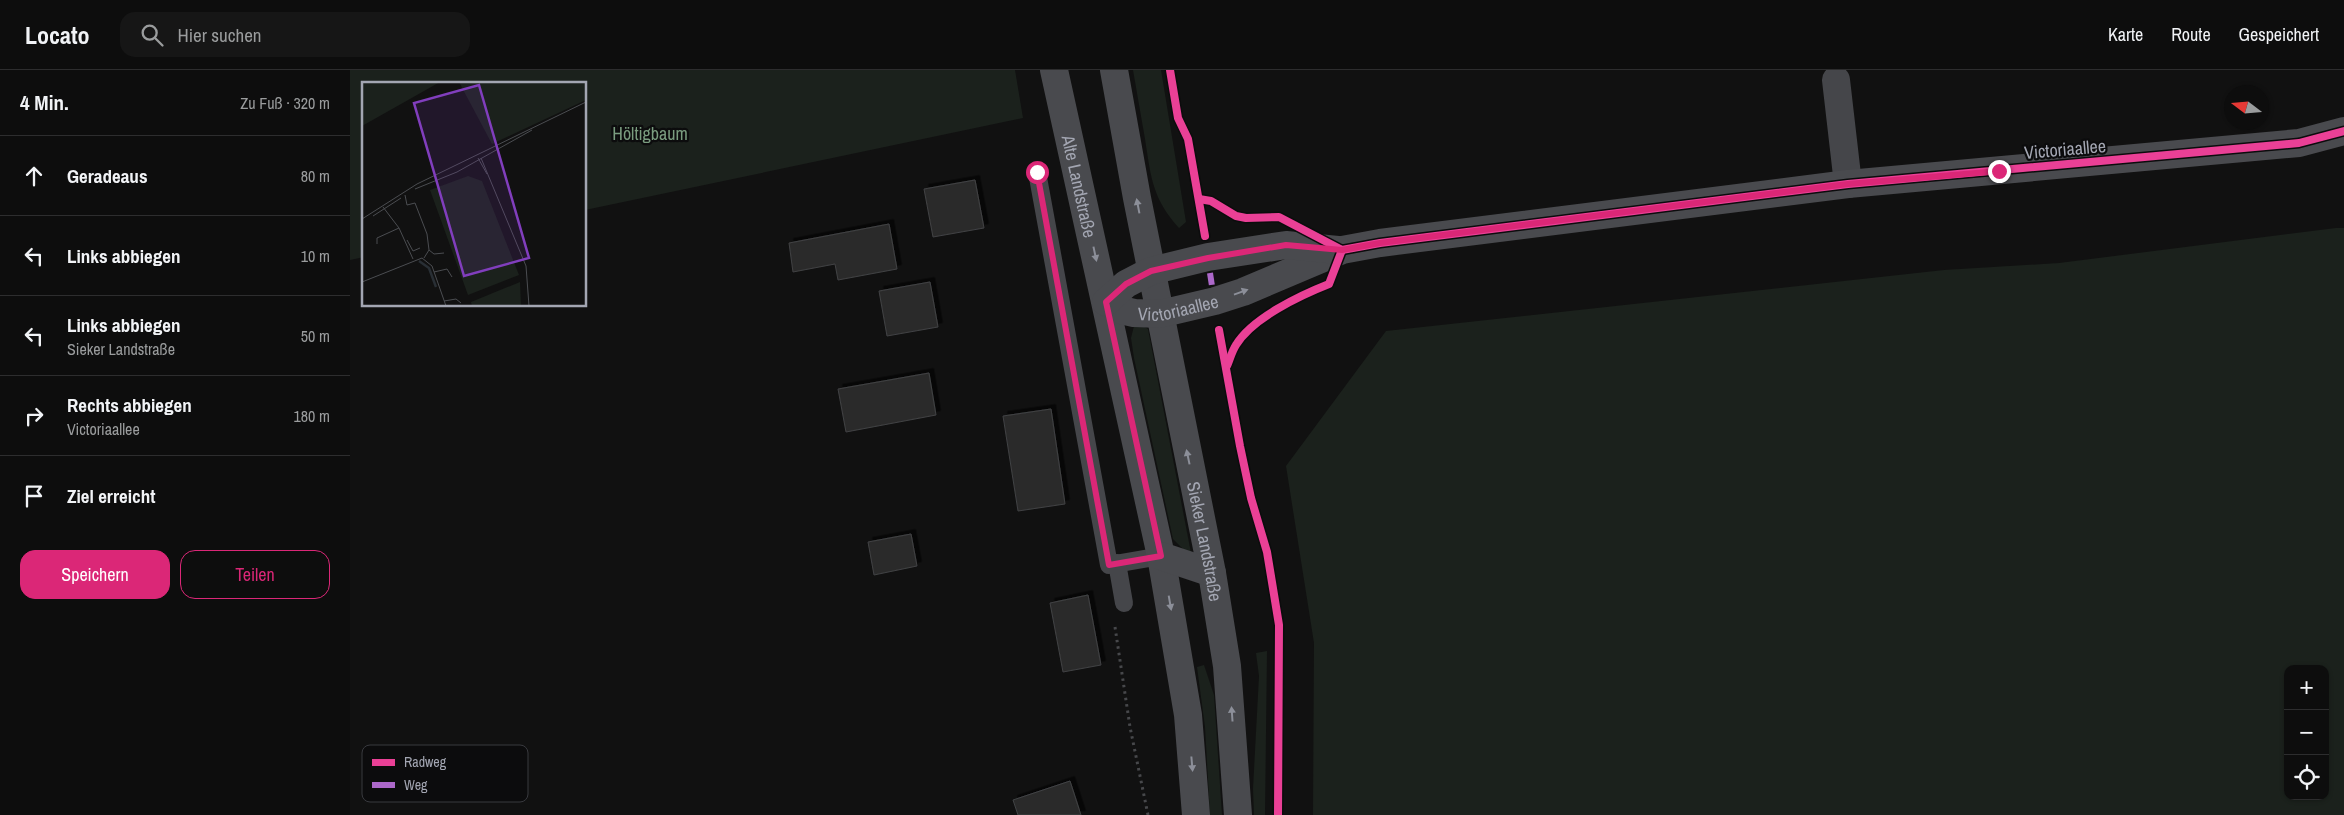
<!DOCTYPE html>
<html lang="de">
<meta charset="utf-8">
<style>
:root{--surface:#0d0d0d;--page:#161616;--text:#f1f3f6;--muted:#9a9c9d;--line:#2d2d2e;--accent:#db2777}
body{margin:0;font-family:"Archivo Narrow",sans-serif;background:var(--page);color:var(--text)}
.controls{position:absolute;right:15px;bottom:15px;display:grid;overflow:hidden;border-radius:10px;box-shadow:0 1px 4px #0004}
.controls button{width:45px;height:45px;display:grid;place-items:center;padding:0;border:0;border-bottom:1px solid var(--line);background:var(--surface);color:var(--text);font:25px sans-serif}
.compass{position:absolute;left:1874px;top:15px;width:45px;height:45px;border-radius:50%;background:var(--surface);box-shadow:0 1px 4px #0004;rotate:286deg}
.stop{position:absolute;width:15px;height:15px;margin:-11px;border:4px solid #db2777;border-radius:50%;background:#fff}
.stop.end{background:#db2777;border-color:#fff;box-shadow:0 1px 5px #0008}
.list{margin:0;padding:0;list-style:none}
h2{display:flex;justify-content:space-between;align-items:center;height:65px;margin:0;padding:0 20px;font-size:21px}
h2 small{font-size:16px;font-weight:400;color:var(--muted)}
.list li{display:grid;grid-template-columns:32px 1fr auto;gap:15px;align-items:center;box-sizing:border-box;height:80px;padding:0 20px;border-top:1px solid var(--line)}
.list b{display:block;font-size:19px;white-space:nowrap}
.list p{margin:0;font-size:16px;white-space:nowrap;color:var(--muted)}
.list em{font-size:16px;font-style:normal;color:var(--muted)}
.actions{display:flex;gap:10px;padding:15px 20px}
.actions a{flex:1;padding:11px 0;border:1px solid var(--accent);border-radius:15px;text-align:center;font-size:18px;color:var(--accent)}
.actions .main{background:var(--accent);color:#fff}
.icon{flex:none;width:28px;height:28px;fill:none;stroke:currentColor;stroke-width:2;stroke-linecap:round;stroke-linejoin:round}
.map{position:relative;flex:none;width:1994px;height:745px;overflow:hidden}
header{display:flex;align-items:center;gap:30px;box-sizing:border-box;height:70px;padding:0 25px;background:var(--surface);border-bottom:1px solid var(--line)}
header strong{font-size:24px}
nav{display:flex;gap:28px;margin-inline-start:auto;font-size:18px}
.search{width:350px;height:45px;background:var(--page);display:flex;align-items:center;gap:12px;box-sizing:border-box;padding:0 18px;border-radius:15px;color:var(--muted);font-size:19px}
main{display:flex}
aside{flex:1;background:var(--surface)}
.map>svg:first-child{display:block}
</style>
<header>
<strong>Locato</strong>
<div class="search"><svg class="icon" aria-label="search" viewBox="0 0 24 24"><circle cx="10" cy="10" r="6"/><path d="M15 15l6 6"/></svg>Hier suchen</div>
<nav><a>Karte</a><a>Route</a><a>Gespeichert</a></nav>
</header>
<main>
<aside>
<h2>4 Min.<small>Zu Fuß · 320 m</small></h2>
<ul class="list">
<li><svg class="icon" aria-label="ahead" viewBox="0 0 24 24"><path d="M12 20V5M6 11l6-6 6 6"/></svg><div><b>Geradeaus</b></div><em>80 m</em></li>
<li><svg class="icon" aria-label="left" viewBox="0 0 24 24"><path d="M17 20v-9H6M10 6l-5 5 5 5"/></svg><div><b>Links abbiegen</b></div><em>10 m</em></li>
<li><svg class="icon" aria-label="left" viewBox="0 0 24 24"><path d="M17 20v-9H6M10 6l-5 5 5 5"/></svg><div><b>Links abbiegen</b><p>Sieker Landstraße</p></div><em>50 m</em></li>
<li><svg class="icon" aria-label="right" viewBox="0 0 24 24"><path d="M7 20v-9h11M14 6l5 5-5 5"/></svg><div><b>Rechts abbiegen</b><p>Victoriaallee</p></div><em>180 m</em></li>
<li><svg class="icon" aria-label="arrive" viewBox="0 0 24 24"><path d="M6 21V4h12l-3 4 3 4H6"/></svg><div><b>Ziel erreicht</b></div></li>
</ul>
<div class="actions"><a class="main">Speichern</a><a>Teilen</a></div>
</aside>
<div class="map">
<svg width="1994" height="745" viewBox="0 0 1994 745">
<defs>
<filter id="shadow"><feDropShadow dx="4.5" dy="-4.5" stdDeviation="0" flood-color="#0009"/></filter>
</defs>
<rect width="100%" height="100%" fill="#111"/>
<g fill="#1b211c" fill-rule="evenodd">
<polygon points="0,0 665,0 673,48 235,140 235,14 14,14 14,187 0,190"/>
<path d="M783,0H811L836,152L829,158C802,128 801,107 795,69C791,46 787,23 783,0Z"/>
<path d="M1986,158H1994V745H963L964,573L936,396L1036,261L1594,200L1709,193ZM1938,599H1975V726H1938Z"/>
<polygon points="791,255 798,259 841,483 837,483 823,469 784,288 781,268 784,256"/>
<polygon points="917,581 915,745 904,745 903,719 909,606 906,583"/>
<polygon points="854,595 864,625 872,745 860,745 855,657 847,597"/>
</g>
<g fill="#2c2c2c" stroke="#414244" filter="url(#shadow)">
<polygon points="625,110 634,158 583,167 574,119"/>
<polygon points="539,154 547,199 488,210 485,194 443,202 439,173"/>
<polygon points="580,212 588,257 537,266 529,221"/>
<polygon points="579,303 586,345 496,362 488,319"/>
<polygon points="701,339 715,434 668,441 653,346"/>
<polygon points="561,464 567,496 524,505 518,472"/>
<polygon points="738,525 751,595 713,602 700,533"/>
<polygon points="720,711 731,745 668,745 663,730"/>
</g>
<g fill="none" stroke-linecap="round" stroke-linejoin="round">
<polyline stroke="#47484b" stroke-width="3" stroke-dasharray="2.5 4" stroke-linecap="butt" points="765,557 780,657 798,745"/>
<g stroke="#45464a" stroke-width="18">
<polyline points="687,102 759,495 811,486"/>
<polyline points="767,493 774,533"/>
</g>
<polyline stroke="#45464a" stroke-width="28" points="1486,10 1498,114"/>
<g stroke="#494a4e" stroke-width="28">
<path id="s1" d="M704,0L811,486L838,645L846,745"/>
<path id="s2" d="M764,0L787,128L862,503L877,596L888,745"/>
<path id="s3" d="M756,232L771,240L784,243L810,244L865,231L893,222L992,180L1030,173L1498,114L1949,73L1994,61"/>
<polyline points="756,232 776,214 801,201 858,187 936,175 988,180"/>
<polyline points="811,486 862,503"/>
</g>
<polyline stroke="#ac68c9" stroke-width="6" stroke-dasharray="12 6" stroke-linecap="butt" points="860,203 862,216"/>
<g stroke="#0c0c0d" stroke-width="11">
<g id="cycleway">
<polyline points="820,0 828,48 838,69 855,166"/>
<polyline points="849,129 861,131 886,146 896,148 929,147 992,180"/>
<polyline points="992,180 1030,173 1498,114 1949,73 1994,61"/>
<polyline points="869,260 890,376 901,428 917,482 929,555 928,745"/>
<path d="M877,296C880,289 882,281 886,275C902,248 951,225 979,214L992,180"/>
</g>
</g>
<use href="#cycleway" stroke="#ea4096" stroke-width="8"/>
</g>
<defs><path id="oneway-solid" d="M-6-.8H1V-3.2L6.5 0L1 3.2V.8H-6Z" transform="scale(1.25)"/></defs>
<g fill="#8c8f99">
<use href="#oneway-solid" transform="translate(788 136) rotate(-101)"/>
<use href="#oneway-solid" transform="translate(745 184) rotate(78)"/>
<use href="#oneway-solid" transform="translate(891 222) rotate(-20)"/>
<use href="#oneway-solid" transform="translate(838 387) rotate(-102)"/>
<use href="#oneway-solid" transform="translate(820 533) rotate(80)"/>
<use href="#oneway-solid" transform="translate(882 644) rotate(-94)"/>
<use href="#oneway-solid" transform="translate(842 694) rotate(85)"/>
</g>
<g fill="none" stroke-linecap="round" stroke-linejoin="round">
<polyline stroke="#db2777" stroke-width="6" points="687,102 759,495 811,486 756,232 776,214 801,201 858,188 936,175 992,180 1030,173 1498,114 1649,101"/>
</g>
<g text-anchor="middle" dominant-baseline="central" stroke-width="4.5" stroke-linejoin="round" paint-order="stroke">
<g font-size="18" fill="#7a9c7f" stroke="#0c0c0d">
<text x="300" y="63">Höltigbaum</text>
</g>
<g font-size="18" fill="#a3a6b2" stroke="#0c0c0d">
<text transform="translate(1715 79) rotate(-5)">Victoriaallee</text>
<text stroke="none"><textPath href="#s1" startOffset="119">Alte Landstraße</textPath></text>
<text stroke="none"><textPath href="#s3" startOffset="75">Victoriaallee</textPath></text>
<text stroke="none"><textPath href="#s2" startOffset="480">Sieker Landstraße</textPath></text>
</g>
</g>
<g transform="translate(12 12)">
<rect width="224" height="224" fill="#111"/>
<path d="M0,0H78L0,44ZM97,0H224V18L130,62ZM106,94L120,99L157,193L106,213L68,108ZM158,200L159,224H110L109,220Z" fill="#1b211c"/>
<path fill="none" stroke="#292f35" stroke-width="2.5" d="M57,179L67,186L74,205"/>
<path fill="none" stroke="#4b4d51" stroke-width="1" d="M116,76L125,92M119,76L164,184L167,224M53,107L95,90L170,48M43,113L45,123L53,121L65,152L67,168L62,176M21,125L37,146L51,177M11,134L39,116M0,137L55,102L224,20M45,158L51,169L58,166M15,162V156L37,146M67,168L72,172L82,171M72,190L85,187L90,195M0,200L60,176L70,184L84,224M82,219L94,217L99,221"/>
<path fill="#813ebd" fill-opacity="0.15" stroke="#813ebd" stroke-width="2.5" d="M117,3L167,176L102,194L52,21Z"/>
<rect width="224" height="224" fill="none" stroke="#a3a6b2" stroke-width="2.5"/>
</g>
<rect x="12" y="675" width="166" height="57" rx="8" fill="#0c0c0d" stroke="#393a3f" stroke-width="1"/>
<rect x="22" y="689" width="23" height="7" fill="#ea4096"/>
<rect x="22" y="712" width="23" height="6" fill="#ac68c9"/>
<g font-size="14" fill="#a3a6b2">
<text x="54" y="697">Radweg</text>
<text x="54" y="720">Weg</text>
</g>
</svg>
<div class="controls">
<button>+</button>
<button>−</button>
<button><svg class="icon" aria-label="locate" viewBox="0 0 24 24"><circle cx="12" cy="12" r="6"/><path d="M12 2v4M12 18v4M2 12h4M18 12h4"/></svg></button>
</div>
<svg class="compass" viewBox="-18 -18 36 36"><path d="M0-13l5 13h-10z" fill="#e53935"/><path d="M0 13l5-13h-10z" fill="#9a9c9d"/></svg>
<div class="stop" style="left:687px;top:102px"></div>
<div class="stop end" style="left:1649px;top:101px"></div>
</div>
</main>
